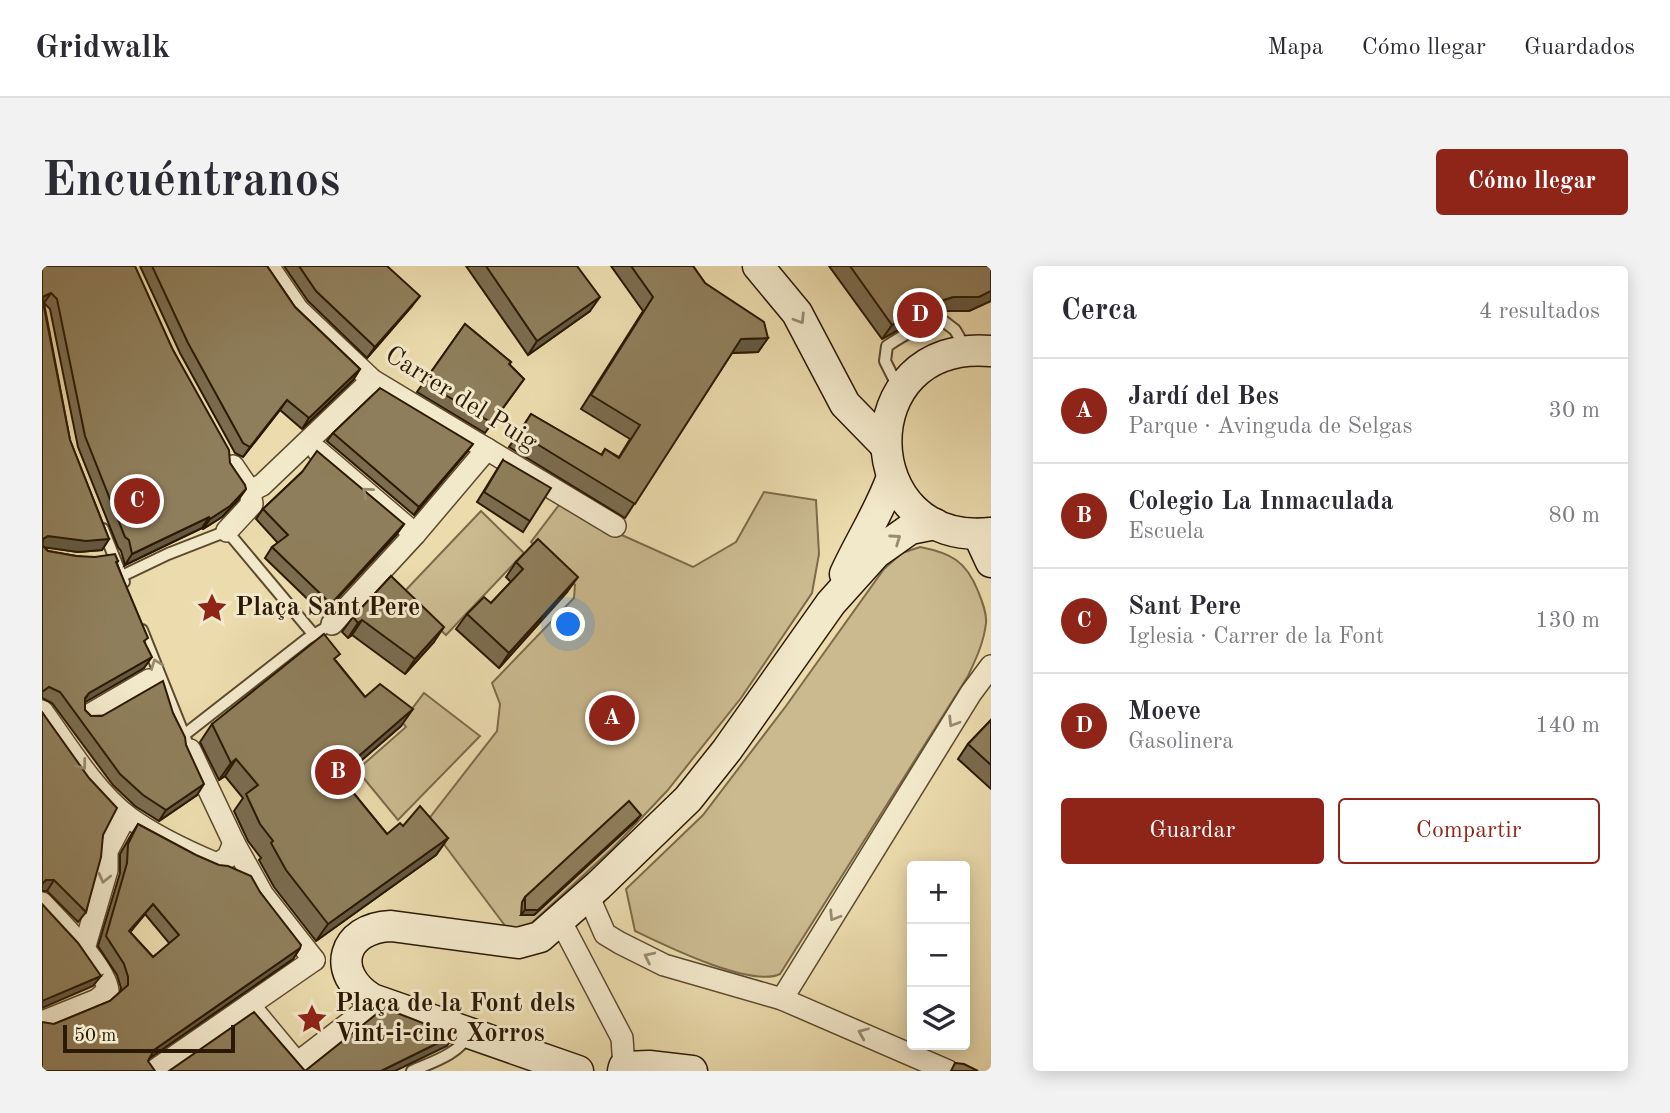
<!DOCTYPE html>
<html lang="es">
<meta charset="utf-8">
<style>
:root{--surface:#fff;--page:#f2f2f3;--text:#2b2b33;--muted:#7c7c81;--line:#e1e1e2;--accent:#8f2418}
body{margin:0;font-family:"Old Standard TT",serif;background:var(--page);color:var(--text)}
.controls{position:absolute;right:21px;bottom:21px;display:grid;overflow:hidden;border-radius:7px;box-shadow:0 4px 18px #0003}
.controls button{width:63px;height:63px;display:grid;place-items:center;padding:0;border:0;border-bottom:2px solid var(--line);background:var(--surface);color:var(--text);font:35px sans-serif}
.scale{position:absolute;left:21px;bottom:18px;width:172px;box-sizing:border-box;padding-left:7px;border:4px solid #2c1903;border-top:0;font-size:19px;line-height:24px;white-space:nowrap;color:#2c1903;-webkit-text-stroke:5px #f2e8ca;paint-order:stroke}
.you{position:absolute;left:527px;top:359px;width:24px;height:24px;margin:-18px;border:5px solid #fff;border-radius:50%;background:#1a73e8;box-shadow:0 0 0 10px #1a73e833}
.badge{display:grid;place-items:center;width:46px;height:46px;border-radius:50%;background:var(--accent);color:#fff;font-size:23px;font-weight:700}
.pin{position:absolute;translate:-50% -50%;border:4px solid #fff;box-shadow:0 2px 7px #0006}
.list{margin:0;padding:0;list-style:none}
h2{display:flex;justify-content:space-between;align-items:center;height:91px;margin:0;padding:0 28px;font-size:30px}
h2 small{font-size:23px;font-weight:400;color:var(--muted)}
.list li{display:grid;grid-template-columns:46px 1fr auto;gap:21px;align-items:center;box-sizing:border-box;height:105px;padding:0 28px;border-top:2px solid var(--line)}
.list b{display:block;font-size:26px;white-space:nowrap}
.list p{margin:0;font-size:23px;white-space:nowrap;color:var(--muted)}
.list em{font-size:23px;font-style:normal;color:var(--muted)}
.actions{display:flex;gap:14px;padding:21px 28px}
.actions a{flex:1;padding:16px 0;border:2px solid var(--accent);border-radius:7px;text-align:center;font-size:24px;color:var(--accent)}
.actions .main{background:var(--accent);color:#fff}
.icon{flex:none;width:38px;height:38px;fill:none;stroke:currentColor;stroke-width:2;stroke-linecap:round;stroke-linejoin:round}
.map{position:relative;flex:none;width:949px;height:805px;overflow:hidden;border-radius:7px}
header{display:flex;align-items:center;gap:42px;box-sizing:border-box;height:98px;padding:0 35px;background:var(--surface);border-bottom:2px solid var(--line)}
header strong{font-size:33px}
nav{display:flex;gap:38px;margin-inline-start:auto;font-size:24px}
.intro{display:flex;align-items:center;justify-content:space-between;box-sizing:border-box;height:168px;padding:0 42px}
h1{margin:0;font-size:49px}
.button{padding:18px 32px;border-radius:7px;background:var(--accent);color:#fff;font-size:24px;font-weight:700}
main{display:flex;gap:42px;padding:0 42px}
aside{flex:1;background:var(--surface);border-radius:7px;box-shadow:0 4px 18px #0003}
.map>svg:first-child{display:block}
</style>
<header>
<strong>Gridwalk</strong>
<nav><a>Mapa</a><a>Cómo llegar</a><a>Guardados</a></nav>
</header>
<div class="intro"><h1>Encuéntranos</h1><a class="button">Cómo llegar</a></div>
<main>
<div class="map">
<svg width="949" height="805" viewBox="0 0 949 805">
<rect width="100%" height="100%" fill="#ebdbad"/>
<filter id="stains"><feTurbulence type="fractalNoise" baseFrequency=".00286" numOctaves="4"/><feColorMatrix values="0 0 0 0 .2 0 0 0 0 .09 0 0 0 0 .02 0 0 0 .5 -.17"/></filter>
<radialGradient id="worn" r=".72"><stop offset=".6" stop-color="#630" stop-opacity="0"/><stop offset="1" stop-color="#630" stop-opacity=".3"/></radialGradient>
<g fill="#cbba90" stroke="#7c6a4a" stroke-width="2">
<polygon points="722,226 774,234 777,288 770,327 699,432 625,525 570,583 481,665 467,665 398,573 379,563 455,465 458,438 450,417 532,332 533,319 489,276 520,235 573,266 651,301 694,276"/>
<polygon points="439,245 482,287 404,369 360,328"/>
<path d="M878,281C909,287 924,295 936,325C940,335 945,347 944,357C942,376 934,393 926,410L738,708C709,722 622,679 593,665L584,623L661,549L744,440L842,303L860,287Z"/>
<polygon points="382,427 438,470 356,554 315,504 364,461 360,456"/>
</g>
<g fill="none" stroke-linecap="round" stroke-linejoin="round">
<g stroke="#5c4a2e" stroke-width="14">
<g id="lane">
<path d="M857,123L843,95L845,80C863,68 879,59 900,54L913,64L925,85"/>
<polyline points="61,263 82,316"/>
<polyline points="80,310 126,288 185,265 272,369"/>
<polyline points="100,364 148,484"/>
<polyline points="142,469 265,373 290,358"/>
<path d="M370,805C390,796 416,789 427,768"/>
</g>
</g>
<g stroke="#5c4a2e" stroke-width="24">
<g id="street">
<polyline points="226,0 256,44 330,114 573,260"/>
<polyline points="276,185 373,268"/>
<polyline points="208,225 220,219 330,114"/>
<polyline points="185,265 210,238 208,225 191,200"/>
<polyline points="290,358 373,268 445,183"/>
<path d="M0,445C24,478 52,525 85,550C112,570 144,585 175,598L186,591L192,577"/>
<polyline points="47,449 107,414"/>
<polyline points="148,484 192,577 221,629 272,694"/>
<polyline points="546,629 563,668 578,677 622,699 740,733 906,805"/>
<path d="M0,637C17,656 64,701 66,725L55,734L0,756"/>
<polyline points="518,654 580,772 582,801"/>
<polyline points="42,683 65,604 65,585 84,549"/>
<polyline points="740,733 929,427 949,400"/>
<polyline points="207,739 255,797 336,735"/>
<polyline points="112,805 272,694"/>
</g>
</g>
<g stroke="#2c1903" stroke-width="33">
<g id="secondary">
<polyline points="716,0 755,47 803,138 843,179"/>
<path d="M949,85C807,72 812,282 949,267"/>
<polyline points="936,268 949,296"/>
<path d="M803,308C818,275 838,245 850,211"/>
<path d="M536,805L330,733C288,707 300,662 349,660L476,677L498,671L557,619L646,533L685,484L789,337L834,287L868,263L893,258"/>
<polyline points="581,805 582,801 607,800 650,805"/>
</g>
</g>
<use href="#lane" stroke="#f2e8ca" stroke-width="10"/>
<use href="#street" stroke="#f2e8ca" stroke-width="21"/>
<use href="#secondary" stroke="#f2e8ca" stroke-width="30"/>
</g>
<g fill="#7b6c4e" stroke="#2c1903" stroke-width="2" fill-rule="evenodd">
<polygon points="0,0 131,84 188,197 204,223 196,234 180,251 161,263 160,262 83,299 79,285 76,281 36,181 8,43 2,37 28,174 67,273 60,284 36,286 2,281 6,285 34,290 76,295 75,297 103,377 102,402 43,436 43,444 49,450 131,447 144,479 155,529 117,555 93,540 71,519 10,437 0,432"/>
<polygon points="98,0 225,0 253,41 318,103 311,114 260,163 238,144 201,191 193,187 138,87"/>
<polygon points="242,0 345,0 370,40 325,92 266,35"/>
<polygon points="424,0 535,0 548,45 486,89"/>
<polygon points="569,0 651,0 663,17 726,72 716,86 690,87 583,252 467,181 489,148 559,189 563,183 577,191 588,173 539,143 601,45"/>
<polygon points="787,0 949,0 949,35 927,45 900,45 876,53 840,73"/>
<polygon points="423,58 469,96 467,98 482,113 443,167 375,126"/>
<polygon points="291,167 425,186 372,249 285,175"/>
<polygon points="461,194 488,255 481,266 435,236"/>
<polygon points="260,206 362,258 354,269 281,348 223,292 230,281 236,277 214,253 221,243"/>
<polygon points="474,296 525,326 457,402 414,363 425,348 449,337 469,316 464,311"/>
<polygon points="349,310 392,376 363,408 310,369 306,372 300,366 311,351"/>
<polygon points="294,395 323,431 359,460 299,512 345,568 361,560 406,572 394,589 274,675 232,621 217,594 219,592 206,575 192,545 201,532 183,510 177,514 158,476 170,458"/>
<polygon points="0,446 61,569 44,646 36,656 5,625 0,625"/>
<polygon points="949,454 949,523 916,493 926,478"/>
<polygon points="595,554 492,649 479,649 480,636 483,631"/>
<path d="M96,558L218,626L258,682L251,693L108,792L106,795L12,758L68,735L78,726L79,722L75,709L56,680L78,607V588L89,569ZM103,648L128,678L111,691L88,666Z"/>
</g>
<g fill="#645840" stroke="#2c1903" stroke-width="2">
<polygon points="949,25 949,35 927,45 900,45 876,53 840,73 850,59 886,39 911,31"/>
<polygon points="9,27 2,37 0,31"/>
<polygon points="378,30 370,40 325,92 333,81"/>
<polygon points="558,31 548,45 486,89 495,75"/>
<polygon points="726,72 716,86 689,87 699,73"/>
<polygon points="318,103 311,114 260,163 267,152"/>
<polygon points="245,134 238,144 201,191 208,181"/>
<polygon points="431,178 425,186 372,249 377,241"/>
<polygon points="204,223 196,234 180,251 161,263 168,253"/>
<polygon points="167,251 160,262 83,299 90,288"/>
<polygon points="362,258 354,269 281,348 289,338"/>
<polygon points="6,270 67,273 60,284 36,286 0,281 1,273"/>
<polygon points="536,311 525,326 457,402 467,387"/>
<polygon points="320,354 310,369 306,372 316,357"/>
<polygon points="402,361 392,376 363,408 373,393"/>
<polygon points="110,391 102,402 40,438 47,427"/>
<polygon points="371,443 359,460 284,525 296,508"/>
<polygon points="194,493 183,510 177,514 189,497"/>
<polygon points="162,518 155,529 117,555 124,544"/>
<polygon points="599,549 595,554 492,649 479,649 483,644"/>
<polygon points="406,572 394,589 274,675 286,658"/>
<polygon points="4,614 12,614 5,625 0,625 0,618"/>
<polygon points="111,638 103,648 80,676 87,665"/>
<polygon points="258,682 251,693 105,794 112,784"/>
<polygon points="59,710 51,720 0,742 0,735 3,733"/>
<polygon points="412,769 405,780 353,805 339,805"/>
</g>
<g fill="#8f7e5b" stroke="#2c1903" stroke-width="2" fill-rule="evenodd">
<polygon points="0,0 93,0 131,84 187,184 188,197 203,219 204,223 188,240 168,253 167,251 90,288 87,274 83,271 43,170 15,33 9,27 0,31 28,174 67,273 44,275 6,270 1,273 0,278"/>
<polygon points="110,0 225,0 253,41 318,103 267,152 245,134 208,181 201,177 146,77"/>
<polygon points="257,0 345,0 378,30 333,81 274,25"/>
<polygon points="444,0 535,0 558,31 495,75"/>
<polygon points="589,0 651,0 663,17 722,56 726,72 699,73 593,238 477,167 489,148 560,189 563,183 577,192 598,159 549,129 611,31"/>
<polygon points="808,0 949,0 949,25 937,31 911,31 886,39 850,59"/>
<polygon points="423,58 469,96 467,98 482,113 450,157 382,116"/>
<polygon points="338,122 431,178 377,241 291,167"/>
<polygon points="275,185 362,258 289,338 230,281 246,269 221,243 260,206"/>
<polygon points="461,194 509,222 488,255 442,226"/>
<polygon points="496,273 536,311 467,387 425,348 442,331 449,337 481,303 474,296"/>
<polygon points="0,279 6,285 34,290 53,291 73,288 76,295 74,296 106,372 102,375 110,391 47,427 43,432 43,444 49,450 60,450 121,415 131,447 143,471 144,479 162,518 124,544 101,529 78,508 18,426 7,421 0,426"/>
<polygon points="349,310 402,361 373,393 320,354 316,357 311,351"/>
<polygon points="282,368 298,388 292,393 323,431 338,418 371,443 296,508 345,568 358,557 361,560 378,540 406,572 286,658 244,604 229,577 231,575 218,558 204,528 216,519 194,493 189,497 170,458"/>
<polygon points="0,446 47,512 75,542 61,569 59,591 44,646 12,614 4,614 0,618"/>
<polygon points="949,454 949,499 926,478"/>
<polygon points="587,535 599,549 496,644 483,644 483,631"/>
<path d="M96,558L154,589L177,599L186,600L209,610L218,626L259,679L258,682L112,784L106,795L113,805H0V756L12,758L68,735L86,719V711L82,698L64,670L85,597L86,578ZM111,638L137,669L111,691L87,665Z"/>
<polygon points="0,638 36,677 59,710 0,735"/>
<polygon points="342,742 412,769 339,805 127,805 212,746 263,805"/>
<polygon points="913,797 922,798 936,805 909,805"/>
</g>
<defs><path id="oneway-chevron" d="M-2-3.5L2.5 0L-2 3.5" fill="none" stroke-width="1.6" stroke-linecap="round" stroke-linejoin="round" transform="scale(1.75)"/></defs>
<g stroke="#998b70">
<use href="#oneway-chevron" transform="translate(758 53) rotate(58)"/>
<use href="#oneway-chevron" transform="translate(325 226) rotate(-139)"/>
<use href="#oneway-chevron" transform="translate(854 273) rotate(-35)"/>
<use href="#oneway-chevron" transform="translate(114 398) rotate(-111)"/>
<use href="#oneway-chevron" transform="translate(911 456) rotate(122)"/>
<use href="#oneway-chevron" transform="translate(40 499) rotate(53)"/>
<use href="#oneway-chevron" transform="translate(62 612) rotate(103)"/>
<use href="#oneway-chevron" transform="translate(792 650) rotate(122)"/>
<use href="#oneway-chevron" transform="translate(607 691) rotate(-154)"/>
<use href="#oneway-chevron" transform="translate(821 767) rotate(-157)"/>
</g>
<defs>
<g id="sight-bare" transform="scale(2.415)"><path d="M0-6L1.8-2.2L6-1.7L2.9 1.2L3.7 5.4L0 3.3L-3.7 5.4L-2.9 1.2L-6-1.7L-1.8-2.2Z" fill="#8f2418" stroke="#f2e8ca" stroke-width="2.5" paint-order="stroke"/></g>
</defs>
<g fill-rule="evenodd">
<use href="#sight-bare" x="170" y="342"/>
<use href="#sight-bare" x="270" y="753"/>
</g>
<g text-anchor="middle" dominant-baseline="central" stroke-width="6" stroke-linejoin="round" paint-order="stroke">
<g font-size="26" fill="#2c1903" stroke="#f2e8ca">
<text transform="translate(419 133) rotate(32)">Carrer del Puig</text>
</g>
<g font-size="26" font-weight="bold" fill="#2c1903" stroke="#f2e8ca" text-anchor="start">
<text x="193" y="342">Plaça Sant Pere</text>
<text x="293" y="738">Plaça de la Font dels<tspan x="293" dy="30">Vint-i-cinc Xorros</tspan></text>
</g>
</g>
<rect width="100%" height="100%" filter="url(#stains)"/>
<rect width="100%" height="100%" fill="url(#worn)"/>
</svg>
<div class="controls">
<button>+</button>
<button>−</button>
<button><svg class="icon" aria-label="layers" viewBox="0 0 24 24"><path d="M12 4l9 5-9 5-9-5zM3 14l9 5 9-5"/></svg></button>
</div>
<div class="scale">50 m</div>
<div class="you"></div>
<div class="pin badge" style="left:570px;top:452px">A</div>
<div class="pin badge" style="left:296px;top:506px">B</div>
<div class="pin badge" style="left:95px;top:235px">C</div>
<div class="pin badge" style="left:878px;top:49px">D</div>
</div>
<aside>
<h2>Cerca<small>4 resultados</small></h2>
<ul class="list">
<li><span class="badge">A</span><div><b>Jardí del Bes</b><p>Parque · Avinguda de Selgas</p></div><em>30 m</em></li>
<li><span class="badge">B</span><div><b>Colegio La Inmaculada</b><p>Escuela</p></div><em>80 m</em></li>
<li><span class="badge">C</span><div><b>Sant Pere</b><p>Iglesia · Carrer de la Font</p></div><em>130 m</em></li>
<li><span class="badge">D</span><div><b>Moeve</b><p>Gasolinera</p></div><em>140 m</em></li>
</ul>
<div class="actions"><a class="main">Guardar</a><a>Compartir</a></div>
</aside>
</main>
